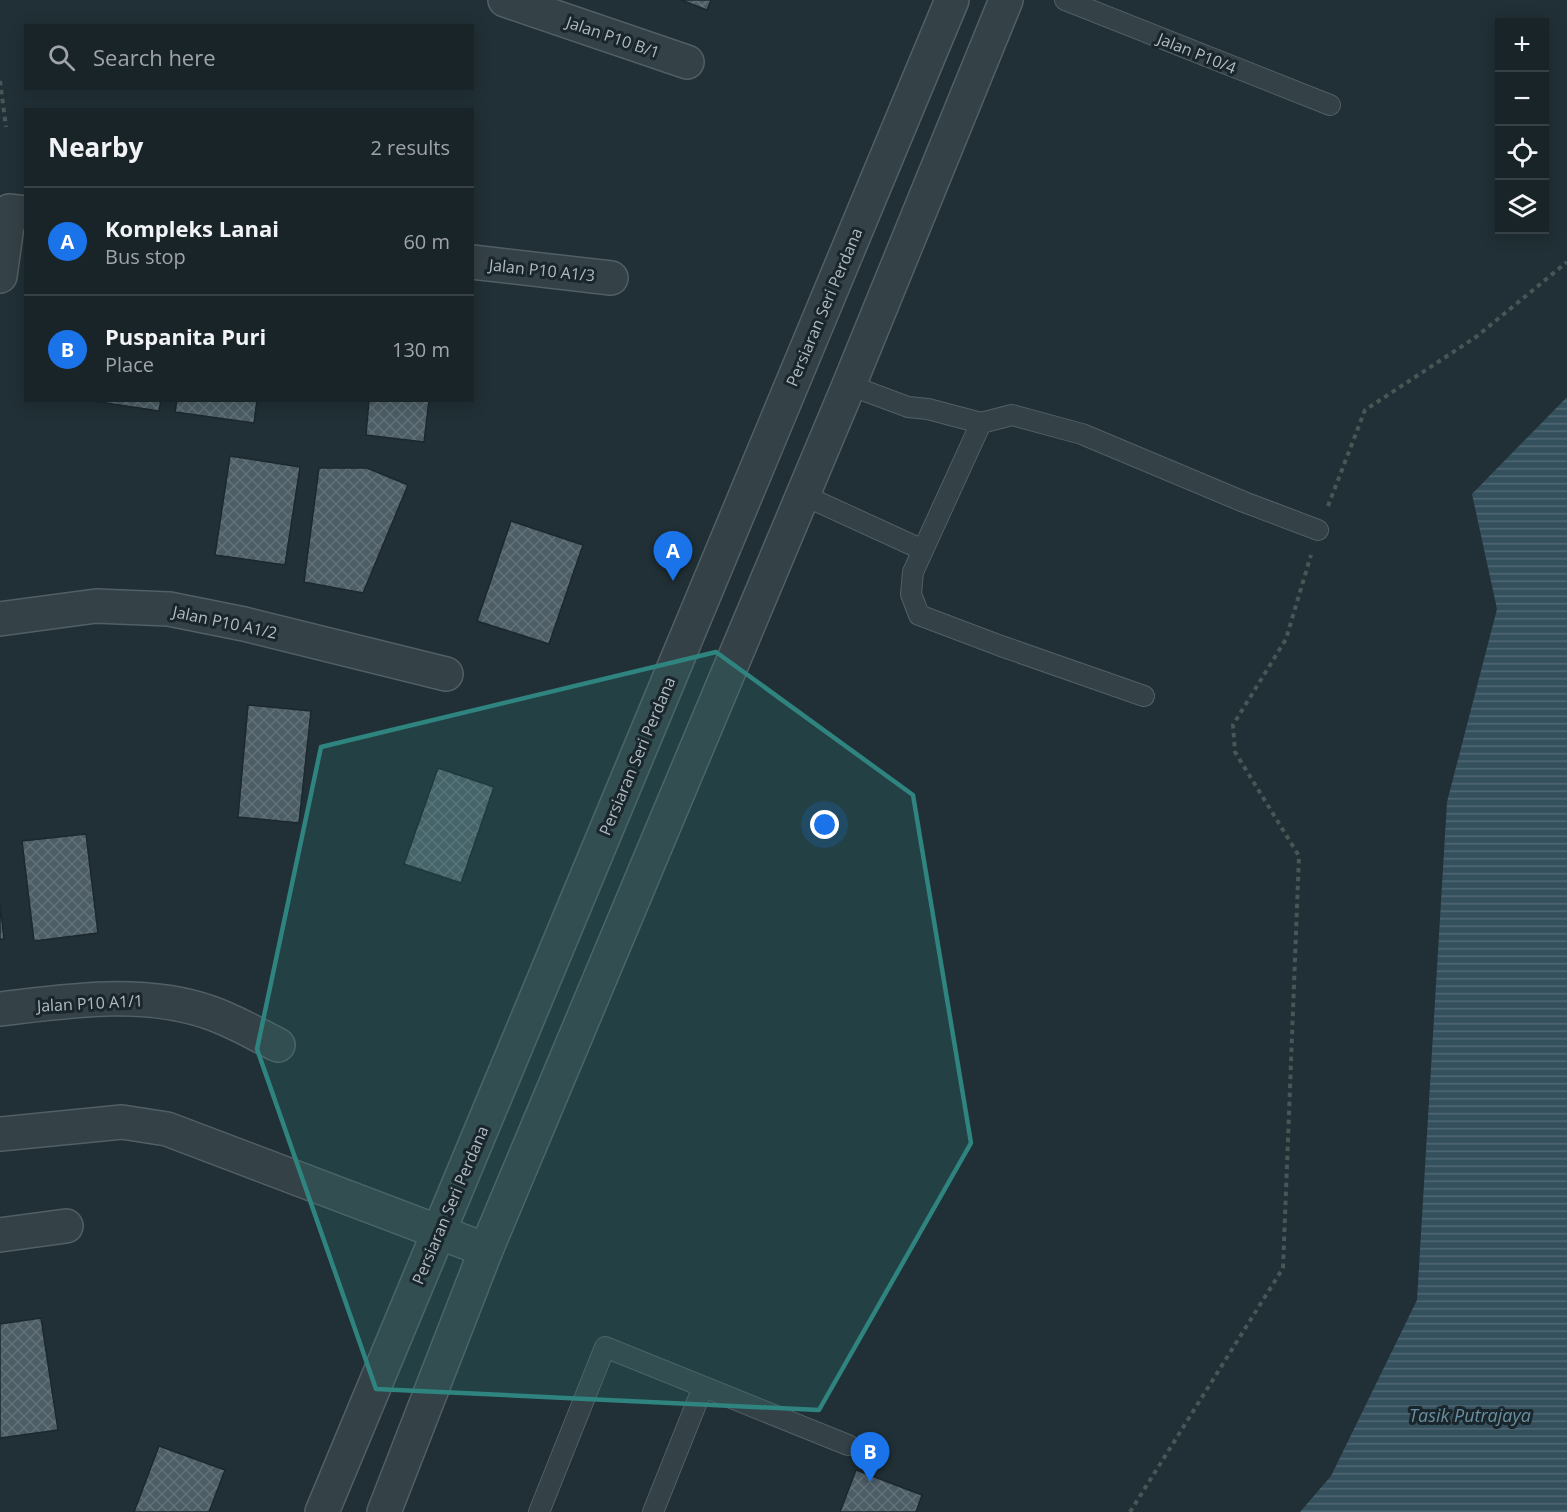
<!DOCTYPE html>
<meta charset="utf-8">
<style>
:root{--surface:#192428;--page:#263034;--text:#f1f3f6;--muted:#9fa4a8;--line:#374145;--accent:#1a73e8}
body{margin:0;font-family:"Open Sans",sans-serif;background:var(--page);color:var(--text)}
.controls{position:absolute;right:18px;top:18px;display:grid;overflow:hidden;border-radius:0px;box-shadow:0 3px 15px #0003}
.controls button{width:54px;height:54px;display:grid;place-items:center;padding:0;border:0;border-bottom:2px solid var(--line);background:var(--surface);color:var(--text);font:30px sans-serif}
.you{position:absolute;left:825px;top:825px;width:21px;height:21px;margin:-15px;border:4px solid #fff;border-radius:50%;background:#1a73e8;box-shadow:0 0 0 9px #1a73e833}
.badge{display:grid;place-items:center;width:39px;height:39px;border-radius:50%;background:var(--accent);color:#fff;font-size:20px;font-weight:700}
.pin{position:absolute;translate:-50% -50px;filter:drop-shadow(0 2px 3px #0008)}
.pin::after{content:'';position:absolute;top:32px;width:21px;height:18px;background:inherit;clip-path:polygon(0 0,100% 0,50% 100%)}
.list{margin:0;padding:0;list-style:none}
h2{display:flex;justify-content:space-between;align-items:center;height:78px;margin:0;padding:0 24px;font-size:26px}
h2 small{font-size:20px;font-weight:400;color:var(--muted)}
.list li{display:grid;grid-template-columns:39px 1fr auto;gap:18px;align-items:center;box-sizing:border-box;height:108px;padding:0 24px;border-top:2px solid var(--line)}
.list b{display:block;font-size:22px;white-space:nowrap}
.list p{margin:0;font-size:20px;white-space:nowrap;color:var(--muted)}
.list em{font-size:20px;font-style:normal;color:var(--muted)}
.icon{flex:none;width:33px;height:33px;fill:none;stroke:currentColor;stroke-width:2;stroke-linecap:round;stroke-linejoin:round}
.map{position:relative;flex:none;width:1567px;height:1512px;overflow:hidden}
.search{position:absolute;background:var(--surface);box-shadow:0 3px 15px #0003;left:24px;top:24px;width:450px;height:66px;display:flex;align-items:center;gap:15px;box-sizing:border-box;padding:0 21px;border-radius:0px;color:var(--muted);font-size:22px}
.panel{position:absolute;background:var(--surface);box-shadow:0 3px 15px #0003;left:24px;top:108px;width:450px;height:294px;border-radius:0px}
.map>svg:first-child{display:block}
</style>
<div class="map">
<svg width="1567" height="1512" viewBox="0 0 1567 1512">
<defs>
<pattern id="water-rules" width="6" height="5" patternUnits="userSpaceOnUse" patternTransform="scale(1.5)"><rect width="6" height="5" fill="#35505d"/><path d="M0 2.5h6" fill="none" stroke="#506773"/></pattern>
<pattern id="building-cross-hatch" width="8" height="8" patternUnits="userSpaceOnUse" patternTransform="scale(1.5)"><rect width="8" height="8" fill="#4c5d65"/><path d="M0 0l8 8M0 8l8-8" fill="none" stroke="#637279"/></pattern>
</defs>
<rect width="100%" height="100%" fill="#213036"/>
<polygon fill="url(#water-rules)" points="1567,397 1567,1512 1300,1512 1331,1476 1417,1300 1447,802 1497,609 1472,494"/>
<g fill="url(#building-cross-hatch)" stroke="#1c282d" stroke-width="1.5">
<polygon points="681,0 711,0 707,10"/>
<polygon points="86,400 161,400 159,411"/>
<polygon points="177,400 257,400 254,423 175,412"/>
<polygon points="369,400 429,400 424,442 366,435"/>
<polygon points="230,456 300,467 285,565 215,555"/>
<polygon points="319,468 367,468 408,485 363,593 304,582"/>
<polygon points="511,521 583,545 549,644 477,621"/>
<polygon points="248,705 311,711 299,823 238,817"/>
<polygon points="438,768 494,787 461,883 404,864"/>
<polygon points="86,834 98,933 34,941 22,841"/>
<polygon points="0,904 4,939 0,939"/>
<polygon points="41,1318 58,1430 0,1438 0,1324"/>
<polygon points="159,1446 225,1470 209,1512 134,1512"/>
<polygon points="856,1470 922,1495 916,1512 840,1512"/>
</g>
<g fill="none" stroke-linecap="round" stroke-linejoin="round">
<g stroke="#525f64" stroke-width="22">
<g id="service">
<polyline points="1065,0 1330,105"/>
<polyline points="849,385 908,407 928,409 981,423 1012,415 1082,434 1244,502 1318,530"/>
<polyline points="981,423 913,572 911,594 919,615 1001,646 1144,696"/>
<polyline points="803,495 923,550"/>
<polyline points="539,1512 605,1347 848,1445"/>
<polyline points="653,1512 703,1387"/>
</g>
</g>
<g stroke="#525f64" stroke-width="36">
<g id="minor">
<polyline points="505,0 687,62"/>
<polyline points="472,262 611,278"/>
<polyline points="0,276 9,211 26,213"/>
<polyline points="0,619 96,606 169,609 244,624 446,674"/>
<path d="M0,1009C69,1001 144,989 211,1013C234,1021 256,1034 278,1045"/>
<polyline points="0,1134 122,1122 167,1129 486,1250"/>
<polyline points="0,1235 66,1226"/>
</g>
</g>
<g stroke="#525f64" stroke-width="36">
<g id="tertiary">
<polyline points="322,1512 952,0"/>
<polyline points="384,1512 486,1250 849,385 1006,0"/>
</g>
</g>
<g stroke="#445956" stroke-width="4" stroke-dasharray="4.5 4.5" stroke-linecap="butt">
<polyline points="0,81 6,127"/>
<polyline points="1328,506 1365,410 1476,337 1567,262"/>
<polyline points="1130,1512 1283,1268 1299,856 1235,752 1233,725 1286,639 1311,555"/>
</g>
<use href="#service" stroke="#344147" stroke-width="20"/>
<use href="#minor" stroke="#344147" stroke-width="33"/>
<use href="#tertiary" stroke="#344147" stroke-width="33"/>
</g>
<path fill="#2f847f" fill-opacity="0.2" stroke="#2f847f" stroke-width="4.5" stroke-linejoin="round" d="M716,652L913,795L971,1143L819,1410L376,1389L257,1049L321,747Z"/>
<g text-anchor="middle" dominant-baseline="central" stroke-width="6" stroke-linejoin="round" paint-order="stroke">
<g font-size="16" fill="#afbcc3" stroke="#1a262b">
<text transform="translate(613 37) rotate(19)">Jalan P10 B/1</text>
<text transform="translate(1197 53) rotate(22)">Jalan P10/4</text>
<text transform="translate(542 270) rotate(6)">Jalan P10 A1/3</text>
<text transform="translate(824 307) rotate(-67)">Persiaran Seri Perdana</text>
<text transform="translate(225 622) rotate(12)">Jalan P10 A1/2</text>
<text transform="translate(637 756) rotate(-67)">Persiaran Seri Perdana</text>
<text transform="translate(90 1003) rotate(-3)">Jalan P10 A1/1</text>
<text transform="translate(450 1205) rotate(-67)">Persiaran Seri Perdana</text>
</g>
<g font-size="18" font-style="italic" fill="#6990a1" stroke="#1a262b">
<text x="1470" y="1415">Tasik Putrajaya</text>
</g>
</g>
</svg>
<div class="controls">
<button>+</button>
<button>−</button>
<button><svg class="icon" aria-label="locate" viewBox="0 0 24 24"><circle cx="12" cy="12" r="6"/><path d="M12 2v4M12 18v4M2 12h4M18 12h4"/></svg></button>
<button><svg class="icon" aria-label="layers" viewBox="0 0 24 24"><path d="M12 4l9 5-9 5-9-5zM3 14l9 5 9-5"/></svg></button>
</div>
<div class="you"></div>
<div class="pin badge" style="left:673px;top:581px">A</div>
<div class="pin badge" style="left:870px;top:1482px">B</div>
<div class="search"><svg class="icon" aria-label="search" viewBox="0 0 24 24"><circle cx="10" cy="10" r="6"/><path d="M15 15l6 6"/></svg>Search here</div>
<section class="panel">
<h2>Nearby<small>2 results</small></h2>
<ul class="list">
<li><span class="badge">A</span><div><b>Kompleks Lanai</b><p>Bus stop</p></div><em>60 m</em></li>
<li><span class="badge">B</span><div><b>Puspanita Puri</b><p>Place</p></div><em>130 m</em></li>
</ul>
</section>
</div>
